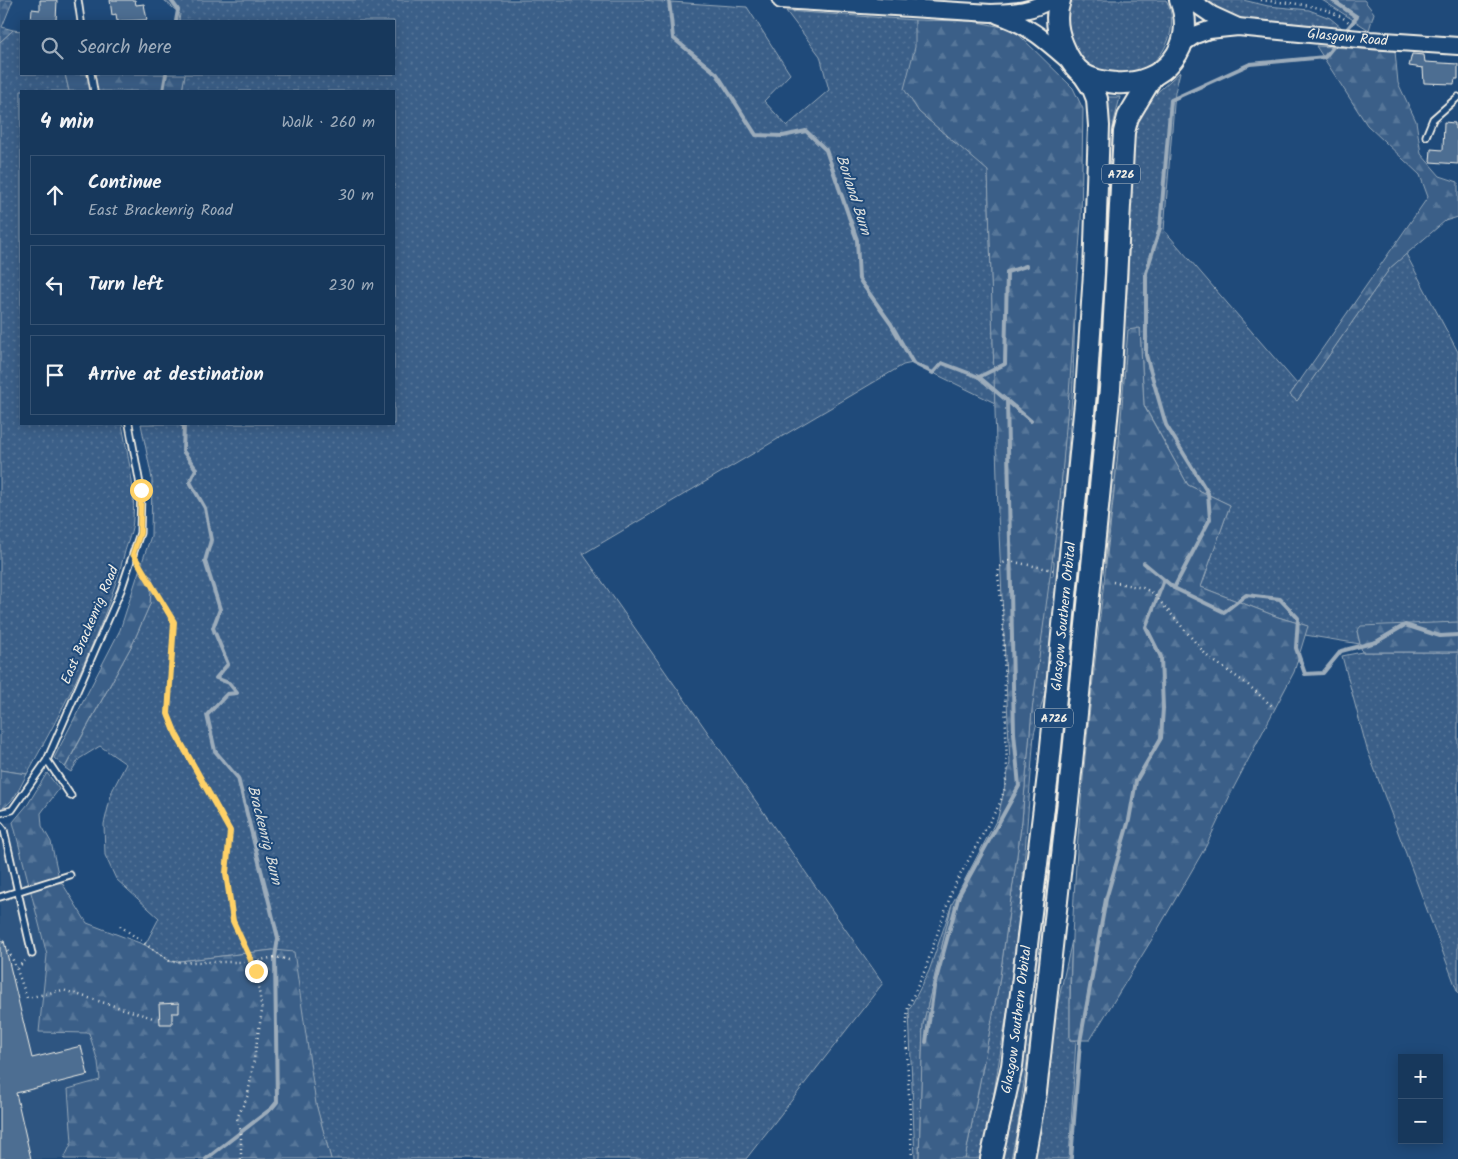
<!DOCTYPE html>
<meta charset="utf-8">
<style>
:root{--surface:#17385c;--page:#203f62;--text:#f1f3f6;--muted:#9eacbb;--line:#365272}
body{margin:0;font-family:Kalam,sans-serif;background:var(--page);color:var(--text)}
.controls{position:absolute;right:15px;bottom:15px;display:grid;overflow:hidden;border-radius:0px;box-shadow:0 2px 12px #0003}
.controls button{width:45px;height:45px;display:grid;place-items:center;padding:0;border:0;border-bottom:1px solid var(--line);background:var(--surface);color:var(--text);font:25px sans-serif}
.stop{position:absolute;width:15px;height:15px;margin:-11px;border:4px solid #ffd166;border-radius:50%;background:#fff}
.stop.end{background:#ffd166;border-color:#fff;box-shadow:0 1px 5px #0008}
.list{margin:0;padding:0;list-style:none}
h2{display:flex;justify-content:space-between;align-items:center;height:65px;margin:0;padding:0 20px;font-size:21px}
h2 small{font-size:16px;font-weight:400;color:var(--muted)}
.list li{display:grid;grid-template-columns:32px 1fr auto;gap:15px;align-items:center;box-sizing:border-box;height:80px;margin:0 10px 10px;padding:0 10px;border:1px solid var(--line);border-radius:0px}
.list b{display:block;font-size:19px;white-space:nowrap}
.list p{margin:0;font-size:16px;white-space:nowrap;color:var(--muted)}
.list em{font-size:16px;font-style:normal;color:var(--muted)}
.icon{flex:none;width:28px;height:28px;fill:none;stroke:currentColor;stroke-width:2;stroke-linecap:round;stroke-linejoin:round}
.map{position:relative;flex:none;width:1458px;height:1159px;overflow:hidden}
.search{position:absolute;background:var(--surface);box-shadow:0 2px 12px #0003;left:20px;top:20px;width:375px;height:55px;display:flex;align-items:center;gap:12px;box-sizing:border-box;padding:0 18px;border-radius:0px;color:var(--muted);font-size:19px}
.panel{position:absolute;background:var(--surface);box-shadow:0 2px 12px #0003;left:20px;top:90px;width:375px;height:335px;border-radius:0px}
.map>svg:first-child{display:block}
</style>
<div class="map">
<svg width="1458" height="1159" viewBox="0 0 1458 1159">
<defs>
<pattern id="grass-dots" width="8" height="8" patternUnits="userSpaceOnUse" patternTransform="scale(1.25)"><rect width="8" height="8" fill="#3a5f88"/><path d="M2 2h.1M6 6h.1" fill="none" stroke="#577699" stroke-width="1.8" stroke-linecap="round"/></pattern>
<pattern id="forest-firs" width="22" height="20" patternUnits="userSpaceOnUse" patternTransform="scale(1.25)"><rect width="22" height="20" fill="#3a5f88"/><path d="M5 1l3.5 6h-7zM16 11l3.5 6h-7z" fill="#577699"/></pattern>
</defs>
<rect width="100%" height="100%" fill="#1f4a7a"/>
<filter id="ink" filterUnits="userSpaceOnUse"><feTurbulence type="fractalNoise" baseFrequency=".02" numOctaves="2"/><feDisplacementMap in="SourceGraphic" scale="10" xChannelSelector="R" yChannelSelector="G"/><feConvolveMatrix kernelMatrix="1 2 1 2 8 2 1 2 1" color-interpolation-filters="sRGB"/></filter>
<g filter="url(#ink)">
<polygon fill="#2d5581" points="13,822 47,955 39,1032 89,1033 98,1062 100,1080 68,1089 72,1142 64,1159 0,1159 0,823"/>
<g fill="url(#grass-dots)" stroke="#97a8b8">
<polygon points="164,0 641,0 747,7 790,74 764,101 787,126 829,90 820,56 786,11 915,20 916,47 905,89 919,112 988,170 995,403 913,363 903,365 583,554 883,983 746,1159 331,1159 273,950 171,962 145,945 159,918 116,879 105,855 104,824 112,791 126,764 100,746 79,759 71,772 65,768 133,643 150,604 152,577 139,571 151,536 152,479 141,424 394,424 394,91 182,91 185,74 394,74 394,21 179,21 180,14"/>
<path d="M1072,0H1166C1173,11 1173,29 1168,41C1159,61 1147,71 1124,73C1118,73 1111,75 1105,74C1075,67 1057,27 1072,0Z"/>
<polygon points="1201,0 1243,0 1268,6 1309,10 1330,18 1342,28 1256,24 1218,11"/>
<path d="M13,30L21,31V74H65L69,91H21V424H122C127,453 136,488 133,518C133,530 127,543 124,555C104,630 65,706 27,774L0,770V42Z"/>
<polygon points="1180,72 1175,92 1164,230 1297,384 1290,395 1297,401 1390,268 1406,254 1458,352 1458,623 1357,631 1360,644 1305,635 1307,626 1278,617 1201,587 1230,505 1188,485 1144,405 1140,328 1116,471 1105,564 1128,279 1133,144 1137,121 1152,97"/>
<polygon points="1106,97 1120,97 1113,126 1097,450 1067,727 1064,744 1034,1013 1017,1131 1011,1159 1001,1159 1106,195 1109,116"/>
<polygon points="1075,306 1073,382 1065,492 1047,684 1034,734 1020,917 1008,1006 991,1111 981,1159 965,1159 999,983 1022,820 1032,710 1049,576 1053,576 1054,562 1052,561 1059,510"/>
<polygon points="1362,652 1458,652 1458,993 1367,749 1342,656"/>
<polygon points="952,904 923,1025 919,1159 915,1159 909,1010 929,971"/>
<polygon points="1072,940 1070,981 1070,1040 1076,1040 1069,1159 1032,1159 1053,1025"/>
</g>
<g fill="url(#forest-firs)" stroke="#97a8b8">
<polygon points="0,0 13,0 2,27 13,30 0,42"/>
<polygon points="1322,0 1364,0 1374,13 1369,30"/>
<polygon points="915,20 972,21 1013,29 1073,88 1083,109 1081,221 1070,381 1059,510 1032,710 1022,820 999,983 965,1159 919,1159 923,1025 952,904 998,817 1010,763 998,513 988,171 919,112 904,89 915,47"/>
<polygon points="1316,46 1395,51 1398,83 1416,121 1421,154 1440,176 1458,182 1458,217 1445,221 1390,268 1297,401 1290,395 1428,197 1420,175 1367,125"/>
<polygon points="65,74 185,74 182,91 69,91"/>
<path d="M1140,328L1144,406L1188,485L1230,505L1201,587L1278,617L1308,626L1294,672L1234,787L1206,846L1157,931L1090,1040H1070C1069,850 1096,662 1116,473C1121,425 1124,377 1128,330Z"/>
<polygon points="139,571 152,577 150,604 133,643 65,767 54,758 120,630"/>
<polygon points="1458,622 1458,652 1362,652 1357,631 1361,626"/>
<path d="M0,770L27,774C21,785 13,805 0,809Z"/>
<polygon points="47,773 59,789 41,813 42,826 51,842 59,878 87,923 145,945 171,962 273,950 294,952 316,1104 331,1159 64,1159 72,1142 68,1089 100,1080 98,1062 89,1033 39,1032 47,955 13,822 28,804"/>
</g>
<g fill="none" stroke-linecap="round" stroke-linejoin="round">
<g stroke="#9cacbb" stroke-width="4">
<polyline points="171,0 178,10 176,21"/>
<polyline points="669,0 673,38 717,74 756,135 783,136 806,131 826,150 857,240 859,279 891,324 913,363 933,373 942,363 979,377 1031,421"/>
<polyline points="1332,0 1357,17 1344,33"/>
<polyline points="163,91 166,74"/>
<polyline points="979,377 1005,364 1007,272 1026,266"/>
<polyline points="180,424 184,426 183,451 196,469 190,482 205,508 211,540 205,561 220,609 213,628 228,664 216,678 229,683 237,693 227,694 207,715 215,751 238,778 278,938 275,957 277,1102 272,1108 206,1159"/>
<polyline points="1144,563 1174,588 1224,612 1246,595 1280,599 1298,618 1296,648 1305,674 1323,673 1341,651 1376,642 1405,625 1440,636 1458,635"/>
<polyline points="1174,588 1210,519 1208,493 1166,425 1146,355 1146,273 1160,228 1171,100 1250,64 1325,57 1337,42"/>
<polyline points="926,1042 934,987 959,895 1019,786 1014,733 1007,400"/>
<polyline points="1071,1159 1080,1042 1106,899 1129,820 1136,781 1161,738 1163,708 1161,657 1146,627 1164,580"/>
</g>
</g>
<g fill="#4d6e92" stroke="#f4f1e8">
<polygon points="40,0 57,0 56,21 31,21 32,9 40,10"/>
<polygon points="110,0 135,0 136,5 144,4 147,20 117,21 116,14 112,15"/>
<polygon points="1412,54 1424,55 1425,62 1458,64 1458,79 1455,79 1454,84 1424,83 1423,68 1409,66"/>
<polygon points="1444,122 1455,123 1455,129 1458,129 1458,164 1430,162 1431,149 1443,150"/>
<polygon points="0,941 4,941 32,1058 81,1046 88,1075 16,1093 31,1159 0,1159"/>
<polygon points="179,1003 179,1013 172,1013 172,1024 160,1024 159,1004"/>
</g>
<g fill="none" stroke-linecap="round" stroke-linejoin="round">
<g stroke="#f4f1e8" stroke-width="9">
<g id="lane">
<polyline points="78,0 81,21"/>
<polyline points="91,74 94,91"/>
<polyline points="1426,136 1433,119 1458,97"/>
<polyline points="47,760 71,796"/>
<polyline points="0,813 12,810 47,760 121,590 140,533 141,490 129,424"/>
<polyline points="0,825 4,830 32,954"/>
<polyline points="0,897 70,875"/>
</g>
</g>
<g stroke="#f4f1e8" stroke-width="20">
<g id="secondary">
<path d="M781,0L991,13C1012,12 1031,12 1049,0"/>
<polyline points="1190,0 1212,15 1236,26"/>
<path d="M998,15C1030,26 1045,40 1069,61"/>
<path id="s1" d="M1182,44L1195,35L1209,30L1238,27L1370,40L1458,46"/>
</g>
</g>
<g stroke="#f4f1e8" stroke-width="24">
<g id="highway">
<path d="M1060,0C1055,15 1057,31 1063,45C1067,55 1074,68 1083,74C1092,80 1105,82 1116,83C1164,86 1198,46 1180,0"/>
<path id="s2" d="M991,1159L1012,1066L1049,767L1086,393L1094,273L1099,126L1097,99L1093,89L1083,74"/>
<polyline points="1024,1159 1036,1092 1069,792 1110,389 1124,132 1128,117 1152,77"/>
</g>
</g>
<g stroke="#f4f1e8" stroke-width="2.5" stroke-dasharray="1 4" stroke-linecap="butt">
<path d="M1261,0C1290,4 1326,3 1350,23"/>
<polyline points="139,564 173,622 168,714 176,734 231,831 226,873 233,921 256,971 262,1011 248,1095 237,1118 241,1133 241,1159"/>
<polyline points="1113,582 1143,588 1153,593 1208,657 1247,684 1272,706"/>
<polyline points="120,926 171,962 251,962 275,957 289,960"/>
<path d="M0,938C14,956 19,977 27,998L63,990L153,1018"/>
<polyline points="17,968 25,961"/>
<polyline points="912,1159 906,1033 908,1007 925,970 953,888 1000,803 1005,788 1007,770 1003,614 998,576 999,568 1003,563 1009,561 1053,570"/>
</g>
<use href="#lane" stroke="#1f4a7a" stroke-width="5.5"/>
<use href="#secondary" stroke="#1f4a7a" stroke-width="16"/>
<use href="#highway" stroke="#1f4a7a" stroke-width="20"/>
</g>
</g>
<g fill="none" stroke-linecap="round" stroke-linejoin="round" filter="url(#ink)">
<polyline stroke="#ffd166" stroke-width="6" points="141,490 140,533 133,554 174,622 168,714 176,734 230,831 226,873 233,921 256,971"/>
</g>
<g text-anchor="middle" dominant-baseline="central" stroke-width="4" stroke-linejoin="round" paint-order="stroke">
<g fill="#1f4a7a" stroke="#b4bfc7" stroke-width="1">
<rect x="1102" y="164.5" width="38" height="19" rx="4"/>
<rect x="1035" y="708.5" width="38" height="19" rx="4"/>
</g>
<g font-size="12" font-weight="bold" fill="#f4f1e8">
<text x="1121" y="174">A726</text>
<text x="1054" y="718">A726</text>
</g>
<g font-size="14" fill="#f4f1e8" stroke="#1f4a7a">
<text stroke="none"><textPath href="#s1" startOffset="170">Glasgow Road</textPath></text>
<text stroke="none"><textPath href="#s2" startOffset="548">Glasgow Southern Orbital</textPath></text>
<text transform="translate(90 625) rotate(-67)">East Brackenrig Road</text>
<text stroke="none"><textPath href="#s2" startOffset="142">Glasgow Southern Orbital</textPath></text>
</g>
<g font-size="15" font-style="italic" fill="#dee0dd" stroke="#1f4a7a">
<text transform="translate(853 195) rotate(72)">Borland Burn</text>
<text transform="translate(264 835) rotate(76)">Brackenrig Burn</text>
</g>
</g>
</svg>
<div class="controls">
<button>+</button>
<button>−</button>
</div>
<div class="stop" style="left:141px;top:490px"></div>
<div class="stop end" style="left:256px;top:971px"></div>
<div class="search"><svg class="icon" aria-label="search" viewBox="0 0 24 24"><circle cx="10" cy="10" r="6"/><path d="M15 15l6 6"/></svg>Search here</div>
<section class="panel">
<h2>4 min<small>Walk · 260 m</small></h2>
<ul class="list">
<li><svg class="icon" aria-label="ahead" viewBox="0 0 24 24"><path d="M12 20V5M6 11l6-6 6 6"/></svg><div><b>Continue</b><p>East Brackenrig Road</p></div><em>30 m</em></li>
<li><svg class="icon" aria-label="left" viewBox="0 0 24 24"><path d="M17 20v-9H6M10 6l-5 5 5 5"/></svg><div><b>Turn left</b></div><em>230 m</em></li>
<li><svg class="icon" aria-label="arrive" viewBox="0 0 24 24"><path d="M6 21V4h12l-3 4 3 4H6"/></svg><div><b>Arrive at destination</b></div></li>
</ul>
</section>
</div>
